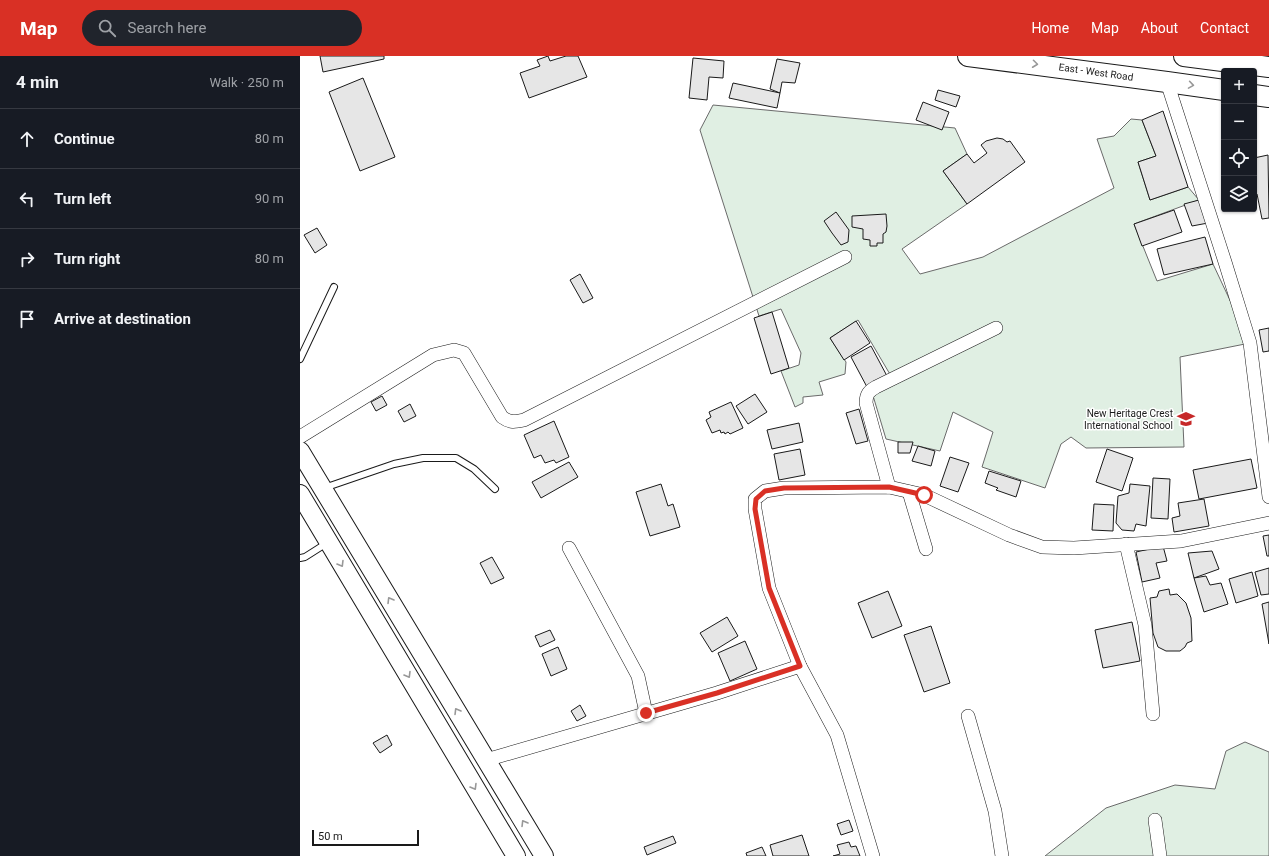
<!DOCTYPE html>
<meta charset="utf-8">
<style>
:root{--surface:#171b24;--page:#20242c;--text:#f1f3f6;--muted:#9ea1a6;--line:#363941;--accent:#d93025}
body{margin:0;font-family:Roboto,sans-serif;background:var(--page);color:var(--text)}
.controls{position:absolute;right:12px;top:12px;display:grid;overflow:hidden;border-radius:4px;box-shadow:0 1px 3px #0004}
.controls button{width:36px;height:36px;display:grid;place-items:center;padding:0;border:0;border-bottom:1px solid var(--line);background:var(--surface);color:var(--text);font:20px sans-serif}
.scale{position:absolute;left:12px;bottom:10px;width:107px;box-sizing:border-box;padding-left:4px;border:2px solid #1a1a1a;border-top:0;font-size:11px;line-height:14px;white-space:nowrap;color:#1a1a1a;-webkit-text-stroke:3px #fff;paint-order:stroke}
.stop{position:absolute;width:12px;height:12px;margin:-9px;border:3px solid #d93025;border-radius:50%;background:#fff}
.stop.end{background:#d93025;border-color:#fff;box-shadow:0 1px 4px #0008}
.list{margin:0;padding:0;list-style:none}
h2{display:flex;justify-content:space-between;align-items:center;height:52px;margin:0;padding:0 16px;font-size:17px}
h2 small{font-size:13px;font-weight:400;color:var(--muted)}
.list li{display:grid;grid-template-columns:26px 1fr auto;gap:12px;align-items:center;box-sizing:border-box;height:60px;padding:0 16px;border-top:1px solid var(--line)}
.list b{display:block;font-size:15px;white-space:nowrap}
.list em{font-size:13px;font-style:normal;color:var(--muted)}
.icon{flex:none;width:22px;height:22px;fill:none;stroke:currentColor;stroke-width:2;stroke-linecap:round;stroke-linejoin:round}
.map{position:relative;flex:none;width:969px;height:800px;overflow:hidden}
header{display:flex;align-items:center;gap:24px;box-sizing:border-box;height:56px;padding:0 20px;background:var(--accent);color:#fff}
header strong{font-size:19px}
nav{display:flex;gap:22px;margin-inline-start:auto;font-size:14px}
.search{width:280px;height:36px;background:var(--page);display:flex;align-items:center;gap:10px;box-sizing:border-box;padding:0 14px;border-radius:22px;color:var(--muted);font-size:15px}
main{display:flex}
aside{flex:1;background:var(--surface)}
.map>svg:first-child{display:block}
</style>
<header>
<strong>Map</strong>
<div class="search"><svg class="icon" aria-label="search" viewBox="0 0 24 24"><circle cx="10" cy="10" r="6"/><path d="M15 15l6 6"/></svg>Search here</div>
<nav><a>Home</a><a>Map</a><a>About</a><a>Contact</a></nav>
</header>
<main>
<aside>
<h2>4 min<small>Walk · 250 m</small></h2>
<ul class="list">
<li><svg class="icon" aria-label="ahead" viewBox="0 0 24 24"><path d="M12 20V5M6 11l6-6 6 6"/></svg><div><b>Continue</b></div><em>80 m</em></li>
<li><svg class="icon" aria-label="left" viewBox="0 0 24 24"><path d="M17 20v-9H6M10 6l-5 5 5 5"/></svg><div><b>Turn left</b></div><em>90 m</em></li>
<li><svg class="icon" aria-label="right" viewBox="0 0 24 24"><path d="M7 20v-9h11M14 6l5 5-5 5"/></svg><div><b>Turn right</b></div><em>80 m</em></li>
<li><svg class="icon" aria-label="arrive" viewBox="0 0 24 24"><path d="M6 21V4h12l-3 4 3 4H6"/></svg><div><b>Arrive at destination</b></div></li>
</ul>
</aside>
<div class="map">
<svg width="969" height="800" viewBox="0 0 969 800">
<rect width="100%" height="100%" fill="#fff"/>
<g fill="#e0efe3" stroke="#6a6a6a">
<polygon points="413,49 655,72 667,98 643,115 667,148 602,193 620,218 683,201 814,132 797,83 814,80 831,63 842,64 856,100 838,106 850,144 888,131 899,144 834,168 857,225 913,208 950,287 880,301 884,391 786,392 771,381 761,388 745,432 682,411 693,376 653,356 640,395 586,383 571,333 591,320 558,264 530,282 546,306 545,318 519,326 523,339 503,341 503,347 495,351 481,315 499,309 501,297 481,253 459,260 400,74"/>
<polygon points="945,686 969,696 969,800 745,800 806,752 875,729 915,733 926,695"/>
</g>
<g fill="#e6e6e6" stroke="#1a1a1a">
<polygon points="20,0 84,0 84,3 23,16"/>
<polygon points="248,0 250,5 266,0 278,0 287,21 229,42 220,17 240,10 237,4"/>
<polygon points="393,2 424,5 423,22 409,21 407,44 389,42"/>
<polygon points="477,3 500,7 495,27 482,26 480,37 470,33"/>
<polygon points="63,22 95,101 60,115 29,36"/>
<polygon points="433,27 480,37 477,52 429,42"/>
<polygon points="638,34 660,40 656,51 635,44"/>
<polygon points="623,46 649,56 642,74 616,64"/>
<polygon points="863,55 888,131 850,144 838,106 856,100 842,64"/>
<polygon points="697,82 703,83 707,86 710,85 725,106 667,148 643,115 667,98 674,107 687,97 681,89 686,85"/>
<polygon points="968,99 969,162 962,163 957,138 954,138 954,102"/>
<polygon points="899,144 908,167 892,170 884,148"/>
<polygon points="874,154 882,176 842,190 834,168"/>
<polygon points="536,156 549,174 548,186 541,189 532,177 524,165"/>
<polygon points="586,158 587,170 586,176 583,178 583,187 577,187 577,190 570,190 570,184 563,183 563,173 552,171 552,160"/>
<polygon points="17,172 27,189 15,197 4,179"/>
<polygon points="905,181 913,208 864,219 857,193"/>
<polygon points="280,218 293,242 283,247 270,224"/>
<polygon points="472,256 489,312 471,318 454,262"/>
<polygon points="556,265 570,287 544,304 530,282"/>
<polygon points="969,272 969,295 963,296 959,274"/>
<polygon points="571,290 587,320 567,331 551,301"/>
<polygon points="455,338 467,356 448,368 436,350"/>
<polygon points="82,340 87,349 76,355 71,346"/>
<polygon points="431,346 443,372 430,378 428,376 425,378 424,376 421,377 420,374 412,377 406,364 411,361 409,356"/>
<polygon points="110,348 116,360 104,366 98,355"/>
<polygon points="559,353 568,385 556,388 546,357"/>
<polygon points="254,365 269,401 256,407 254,404 245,407 241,399 234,402 224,379"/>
<polygon points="499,367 503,386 472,393 467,374"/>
<polygon points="598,386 613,386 610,397 598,397"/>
<polygon points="618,390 635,395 631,410 612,405"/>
<polygon points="500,393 505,419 479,424 474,398"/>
<polygon points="807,393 833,402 822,435 796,426"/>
<polygon points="650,401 669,407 658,436 640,430"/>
<polygon points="951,403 957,432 899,443 893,414"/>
<polygon points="269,406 278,421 241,442 232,426"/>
<polygon points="689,415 721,425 716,441 696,434 698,432 685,427"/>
<polygon points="853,422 870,423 868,463 851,462"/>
<polygon points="361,428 368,450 373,448 380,471 350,480 336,436"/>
<polygon points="830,428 850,430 846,470 836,468 834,475 822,474 816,467 818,440 829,437"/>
<polygon points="904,443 909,470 874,476 872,462 880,460 878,447"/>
<polygon points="794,448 814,449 813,475 792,474"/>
<polygon points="969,479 969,500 967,500 963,480"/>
<polygon points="863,490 867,505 856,507 860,522 842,526 836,496"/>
<polygon points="912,495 919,513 894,522 888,497"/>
<polygon points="192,501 204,522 191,528 180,507"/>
<polygon points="969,512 969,538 961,539 955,516"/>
<polygon points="952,516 958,540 936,547 929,523"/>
<polygon points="906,520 910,529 921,527 928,548 904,556 894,522"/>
<polygon points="869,533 870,539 877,538 886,547 891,562 892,585 887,587 885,591 880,595 866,595 858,591 853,577 850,542 857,541 859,535"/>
<polygon points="588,535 602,570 572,582 558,547"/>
<polygon points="969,546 969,588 962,548"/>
<polygon points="427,561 438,580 412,596 400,577"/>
<polygon points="832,566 840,605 803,612 795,574"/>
<polygon points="631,570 650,627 624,636 604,579"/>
<polygon points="250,574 255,584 240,591 235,580"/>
<polygon points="445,585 457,613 430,625 418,597"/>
<polygon points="258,591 267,613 251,620 242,598"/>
<polygon points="280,649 286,660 277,665 271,655"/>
<polygon points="87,679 92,689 80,697 73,687"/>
<polygon points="549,764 553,775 541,779 537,768"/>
<polygon points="502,779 509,800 473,800 470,789"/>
<polygon points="373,780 376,787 347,799 344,791"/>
<polygon points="549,786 551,791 556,790 560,800 533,800 540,798 537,789"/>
<polygon points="462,791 466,800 447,800 446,797"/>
</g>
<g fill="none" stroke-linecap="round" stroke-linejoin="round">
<g stroke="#1a1a1a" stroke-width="8">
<g id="service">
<polyline points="0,303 34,231"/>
<polyline points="24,432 94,408 123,402 156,402 174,413 195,433"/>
<polyline points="0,502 5,501 27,487"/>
</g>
</g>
<g stroke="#1a1a1a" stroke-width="14">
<g id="minor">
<polyline points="867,26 925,206 950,287 969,441"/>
<path d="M0,381L133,299L154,294L164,297L202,361C210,367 215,366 224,364L545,201"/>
<path d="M589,431L566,347C566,338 569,335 576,331L696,272"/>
<polyline points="609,436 626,493"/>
<polyline points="826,488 845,569 853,658"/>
<polyline points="269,492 338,620 346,657"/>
<polyline points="668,660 695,755 702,800"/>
<polyline points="186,704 417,637 500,610"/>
<polyline points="855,764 860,800"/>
<polyline points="573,800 537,679 500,610 469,532 455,453 455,443 465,435 484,432 589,431 624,439 709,479 742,491 774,492 881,485 969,467"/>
</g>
</g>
<g stroke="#1a1a1a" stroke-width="20">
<g id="secondary">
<polyline points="0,395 244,800"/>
<polyline points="0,438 216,800"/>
</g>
</g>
<g stroke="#1a1a1a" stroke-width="22">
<g id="primary">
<polyline points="668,0 867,26 924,34"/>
<polyline points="884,0 969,11"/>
<polyline points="954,39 969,41"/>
</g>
</g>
<use href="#service" stroke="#fff" stroke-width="6"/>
<use href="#minor" stroke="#fff" stroke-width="13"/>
<use href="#secondary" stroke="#fff" stroke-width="18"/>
<use href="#primary" stroke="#fff" stroke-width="20"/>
</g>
<defs><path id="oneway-chevron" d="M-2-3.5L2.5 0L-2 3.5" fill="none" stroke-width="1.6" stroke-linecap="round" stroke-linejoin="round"/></defs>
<g stroke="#989898">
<use href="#oneway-chevron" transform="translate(735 8) rotate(7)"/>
<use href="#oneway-chevron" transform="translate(891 29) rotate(9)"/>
<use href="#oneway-chevron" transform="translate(41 508) rotate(59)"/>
<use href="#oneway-chevron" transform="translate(90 544) rotate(-121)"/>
<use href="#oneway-chevron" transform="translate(108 619) rotate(59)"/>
<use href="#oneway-chevron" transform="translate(157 655) rotate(-121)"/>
<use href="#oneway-chevron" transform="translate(174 731) rotate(59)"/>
<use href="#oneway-chevron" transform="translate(224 767) rotate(-121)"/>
</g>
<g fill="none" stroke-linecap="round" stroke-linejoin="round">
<polyline stroke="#d93025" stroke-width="5" points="346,657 417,637 500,610 469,532 455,453 456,443 465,435 484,432 589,431 624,439"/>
</g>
<defs>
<g id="school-bare" transform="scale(1.38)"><path d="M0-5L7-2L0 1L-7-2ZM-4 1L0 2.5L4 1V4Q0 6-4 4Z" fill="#c62828" stroke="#fff" stroke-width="2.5" paint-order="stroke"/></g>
</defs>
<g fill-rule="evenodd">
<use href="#school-bare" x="886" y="363"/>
</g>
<g text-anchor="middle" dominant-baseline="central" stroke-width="3" stroke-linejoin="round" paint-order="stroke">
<g font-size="10" fill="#1a1a1a" stroke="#fff">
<text transform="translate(796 16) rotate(8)">East - West Road</text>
</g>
<g font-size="10" fill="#1a1a1a" stroke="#fff" text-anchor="end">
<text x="873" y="357">New Heritage Crest<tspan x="873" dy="12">International School</tspan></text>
</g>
</g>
</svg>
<div class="controls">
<button>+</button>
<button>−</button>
<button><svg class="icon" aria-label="locate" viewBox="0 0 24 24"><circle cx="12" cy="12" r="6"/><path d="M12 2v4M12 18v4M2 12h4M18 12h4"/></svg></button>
<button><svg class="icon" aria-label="layers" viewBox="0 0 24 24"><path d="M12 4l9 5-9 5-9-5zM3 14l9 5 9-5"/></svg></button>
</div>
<div class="scale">50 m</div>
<div class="stop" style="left:624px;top:439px"></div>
<div class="stop end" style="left:346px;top:657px"></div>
</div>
</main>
